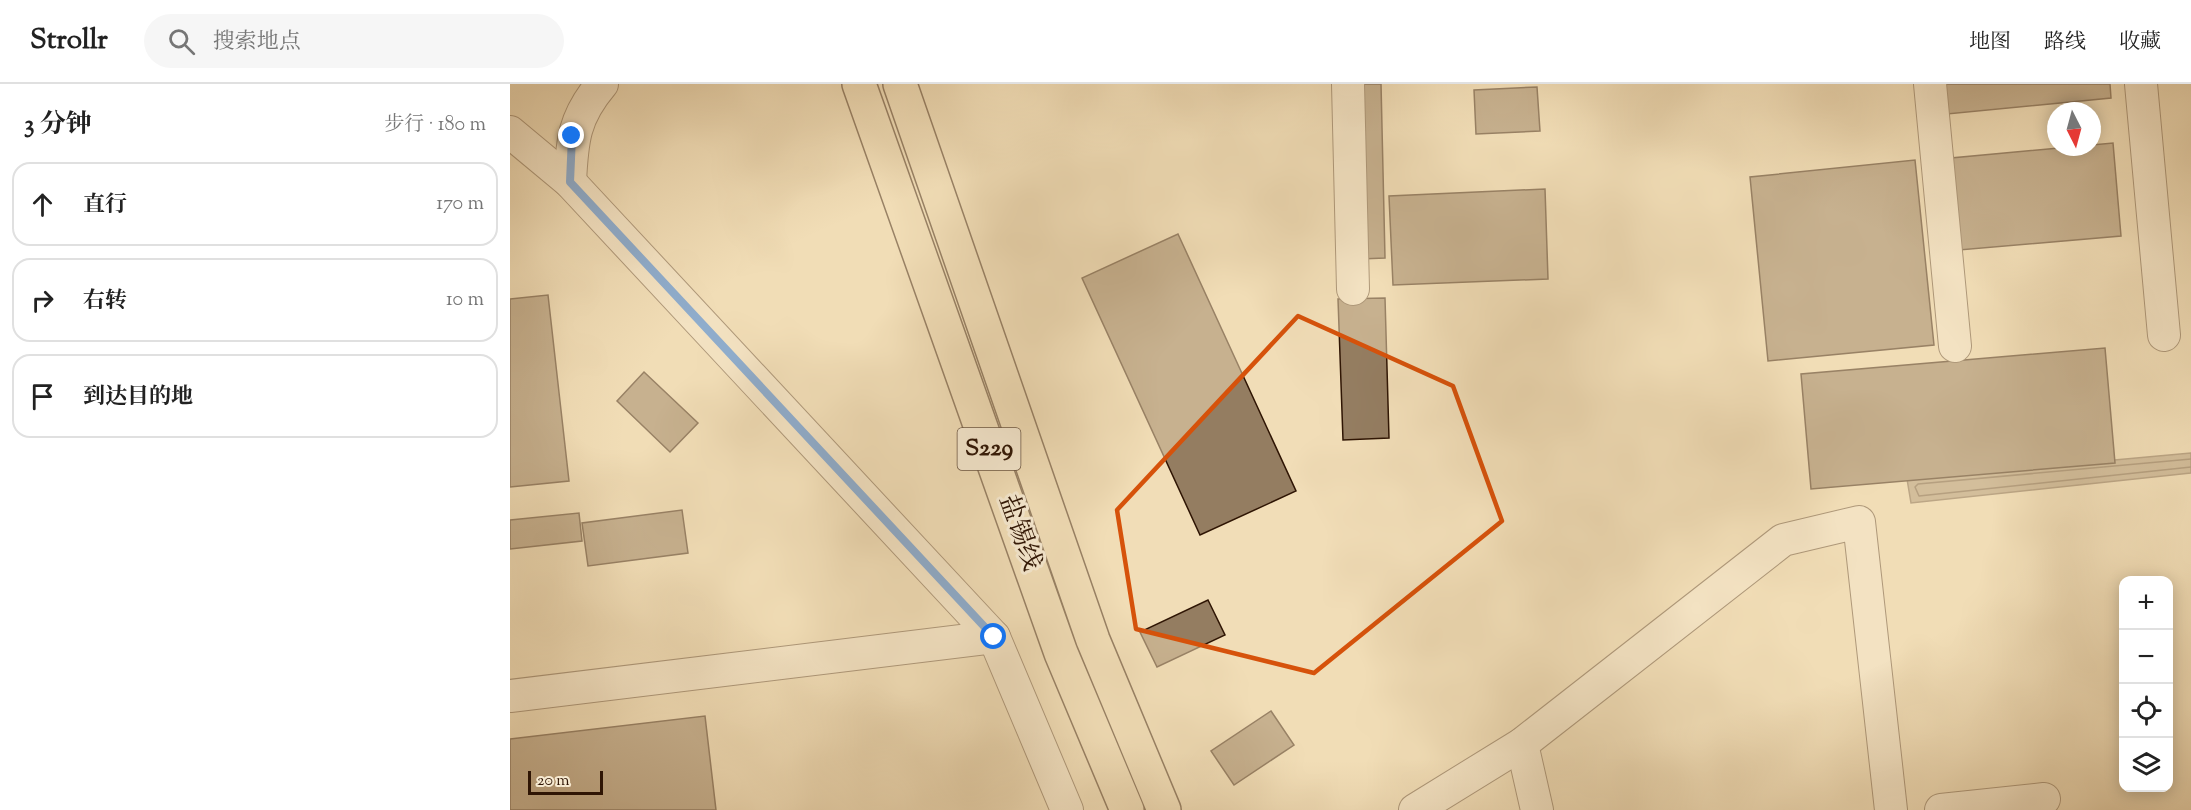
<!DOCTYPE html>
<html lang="zh">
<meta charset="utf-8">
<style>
:root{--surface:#fff;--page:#f6f6f6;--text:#222;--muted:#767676;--line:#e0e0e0}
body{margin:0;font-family:"Sorts Mill Goudy","Noto Serif SC",serif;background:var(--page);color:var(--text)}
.controls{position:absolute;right:18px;bottom:18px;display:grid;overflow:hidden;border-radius:12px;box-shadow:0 3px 15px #0003}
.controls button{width:54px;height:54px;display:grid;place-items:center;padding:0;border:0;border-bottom:2px solid var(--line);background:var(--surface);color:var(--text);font:30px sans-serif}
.compass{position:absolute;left:1537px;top:18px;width:54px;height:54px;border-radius:50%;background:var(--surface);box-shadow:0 3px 15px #0003;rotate:174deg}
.scale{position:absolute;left:18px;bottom:15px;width:75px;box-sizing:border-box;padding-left:6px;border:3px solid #2f1504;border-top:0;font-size:16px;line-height:21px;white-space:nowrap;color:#2f1504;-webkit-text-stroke:4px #f6e9d0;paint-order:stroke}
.stop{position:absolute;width:18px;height:18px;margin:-14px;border:4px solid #1a73e8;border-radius:50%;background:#fff}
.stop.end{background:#1a73e8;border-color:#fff;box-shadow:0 2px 6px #0008}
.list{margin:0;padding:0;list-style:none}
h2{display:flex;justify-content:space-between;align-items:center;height:78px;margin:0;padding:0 24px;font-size:26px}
h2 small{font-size:20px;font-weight:400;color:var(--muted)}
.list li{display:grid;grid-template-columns:39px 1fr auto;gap:18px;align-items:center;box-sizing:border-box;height:84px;margin:0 12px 12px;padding:0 12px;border:2px solid var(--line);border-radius:18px}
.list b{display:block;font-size:22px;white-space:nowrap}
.list em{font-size:20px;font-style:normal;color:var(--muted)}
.icon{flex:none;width:33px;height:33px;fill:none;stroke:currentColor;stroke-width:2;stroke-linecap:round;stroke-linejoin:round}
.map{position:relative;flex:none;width:1681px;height:726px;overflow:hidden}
header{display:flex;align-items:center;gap:36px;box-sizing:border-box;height:84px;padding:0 30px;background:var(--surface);border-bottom:2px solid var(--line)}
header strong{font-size:28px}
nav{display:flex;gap:33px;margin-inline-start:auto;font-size:21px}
.search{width:420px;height:54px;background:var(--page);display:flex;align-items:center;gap:15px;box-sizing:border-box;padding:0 21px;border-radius:33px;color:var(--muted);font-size:22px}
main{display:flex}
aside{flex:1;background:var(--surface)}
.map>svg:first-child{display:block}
</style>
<header>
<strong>Strollr</strong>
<div class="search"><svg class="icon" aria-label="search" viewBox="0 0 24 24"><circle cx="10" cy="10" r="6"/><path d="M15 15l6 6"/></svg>搜索地点</div>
<nav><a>地图</a><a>路线</a><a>收藏</a></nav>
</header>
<main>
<aside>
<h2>3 分钟<small>步行 · 180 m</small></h2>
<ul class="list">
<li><svg class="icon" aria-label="ahead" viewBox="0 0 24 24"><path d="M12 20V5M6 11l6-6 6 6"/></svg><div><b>直行</b></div><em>170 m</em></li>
<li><svg class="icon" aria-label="right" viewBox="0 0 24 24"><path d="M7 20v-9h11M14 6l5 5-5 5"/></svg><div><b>右转</b></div><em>10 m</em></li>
<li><svg class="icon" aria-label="arrive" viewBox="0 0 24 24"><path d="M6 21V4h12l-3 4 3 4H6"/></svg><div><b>到达目的地</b></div></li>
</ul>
</aside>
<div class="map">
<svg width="1681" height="726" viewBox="0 0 1681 726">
<rect width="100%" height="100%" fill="#f1ddb7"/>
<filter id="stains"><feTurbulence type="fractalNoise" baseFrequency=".00333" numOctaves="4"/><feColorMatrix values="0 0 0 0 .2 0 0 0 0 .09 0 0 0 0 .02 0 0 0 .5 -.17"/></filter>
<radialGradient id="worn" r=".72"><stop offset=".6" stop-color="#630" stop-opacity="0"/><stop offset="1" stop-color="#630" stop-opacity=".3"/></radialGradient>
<polygon fill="#af997a" stroke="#7c644b" stroke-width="1.5" points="1681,369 1681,389 1401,419 1397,395"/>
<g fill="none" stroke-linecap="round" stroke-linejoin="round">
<polyline stroke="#6f573f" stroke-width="1.5" points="1681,375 1408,400 1405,403 1409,412 1681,383"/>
</g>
<g fill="#947d61" stroke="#2f1504" stroke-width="1.5">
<polygon points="846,0 871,0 875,174 850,175"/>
<polygon points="1435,0 1600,0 1601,14 1437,30"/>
<polygon points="1027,3 1030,47 966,50 964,6"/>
<polygon points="1603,59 1611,152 1449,166 1441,74"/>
<polygon points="1405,76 1424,261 1258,277 1240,93"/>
<polygon points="1035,105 1038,195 883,201 879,112"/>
<polygon points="668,150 786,407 690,451 572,194"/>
<polygon points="38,211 59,397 0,403 0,215"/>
<polygon points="875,214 879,354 833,356 828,215"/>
<polygon points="1595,264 1605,379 1301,405 1291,290"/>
<polygon points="134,288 188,339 160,368 107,317"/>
<polygon points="172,426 178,469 78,482 72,439"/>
<polygon points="69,429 72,457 0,465 0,436"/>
<polygon points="698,516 715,551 647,583 630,548"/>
<polygon points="761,627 784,661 724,701 701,667"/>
<polygon points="195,632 206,726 0,726 0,655"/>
</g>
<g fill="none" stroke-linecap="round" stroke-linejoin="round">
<g stroke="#604731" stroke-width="34">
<g id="minor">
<polyline points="838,0 843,205"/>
<polyline points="1420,0 1445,262"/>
<polyline points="1631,0 1654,251"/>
<polyline points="0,48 60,98 484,553 557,726"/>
<path d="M60,98C62,56 64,33 92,0"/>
<polyline points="0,612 484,553"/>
<polyline points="1012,660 1027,726"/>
<polyline points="905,726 1012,660 1273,456 1349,438 1381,726"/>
<polyline points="1431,726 1534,715"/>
</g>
</g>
<g stroke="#2f1504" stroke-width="36">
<g id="major">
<polyline points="349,0 551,569 617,726"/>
<polyline points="390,0 583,556 654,726"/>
</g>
</g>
<use href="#minor" stroke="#f6e9d0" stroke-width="32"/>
<use href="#major" stroke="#f1ddb7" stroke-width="33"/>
</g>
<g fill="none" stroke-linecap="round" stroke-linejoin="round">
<polyline stroke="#1a73e8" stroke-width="8" points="62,52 60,98 484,553"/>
</g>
<path d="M0 0H1681V726H0ZM788,232L943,302L992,437L804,589L626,545L607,426Z" fill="#f1ddb7" fill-opacity=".55" fill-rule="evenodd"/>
<path fill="none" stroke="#d6520b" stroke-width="4.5" stroke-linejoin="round" d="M788,232L943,302L992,437L804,589L626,545L607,426Z"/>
<g text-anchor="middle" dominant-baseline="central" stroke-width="6" stroke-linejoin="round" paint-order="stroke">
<rect fill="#f6e9d0" stroke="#6b5541" stroke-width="1.5" x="447.5" y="344" width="63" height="42" rx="4.5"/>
<g font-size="24" font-weight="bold" fill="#2f1504">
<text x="479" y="365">S229</text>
</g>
<g font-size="26" fill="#2f1504" stroke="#f6e9d0">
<text transform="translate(509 449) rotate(70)">盐锡线</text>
</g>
</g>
<rect width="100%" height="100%" filter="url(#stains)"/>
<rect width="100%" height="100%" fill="url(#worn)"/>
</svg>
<div class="controls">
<button>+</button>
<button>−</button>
<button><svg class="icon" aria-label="locate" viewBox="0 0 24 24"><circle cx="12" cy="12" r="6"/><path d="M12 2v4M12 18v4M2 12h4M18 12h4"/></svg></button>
<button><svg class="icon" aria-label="layers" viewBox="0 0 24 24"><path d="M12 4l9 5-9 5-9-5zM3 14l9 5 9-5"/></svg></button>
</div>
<svg class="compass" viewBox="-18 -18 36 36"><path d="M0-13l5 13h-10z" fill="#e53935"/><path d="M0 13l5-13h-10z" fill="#767676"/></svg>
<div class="scale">20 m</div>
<div class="stop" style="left:484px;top:553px"></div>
<div class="stop end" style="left:62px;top:52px"></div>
</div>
</main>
